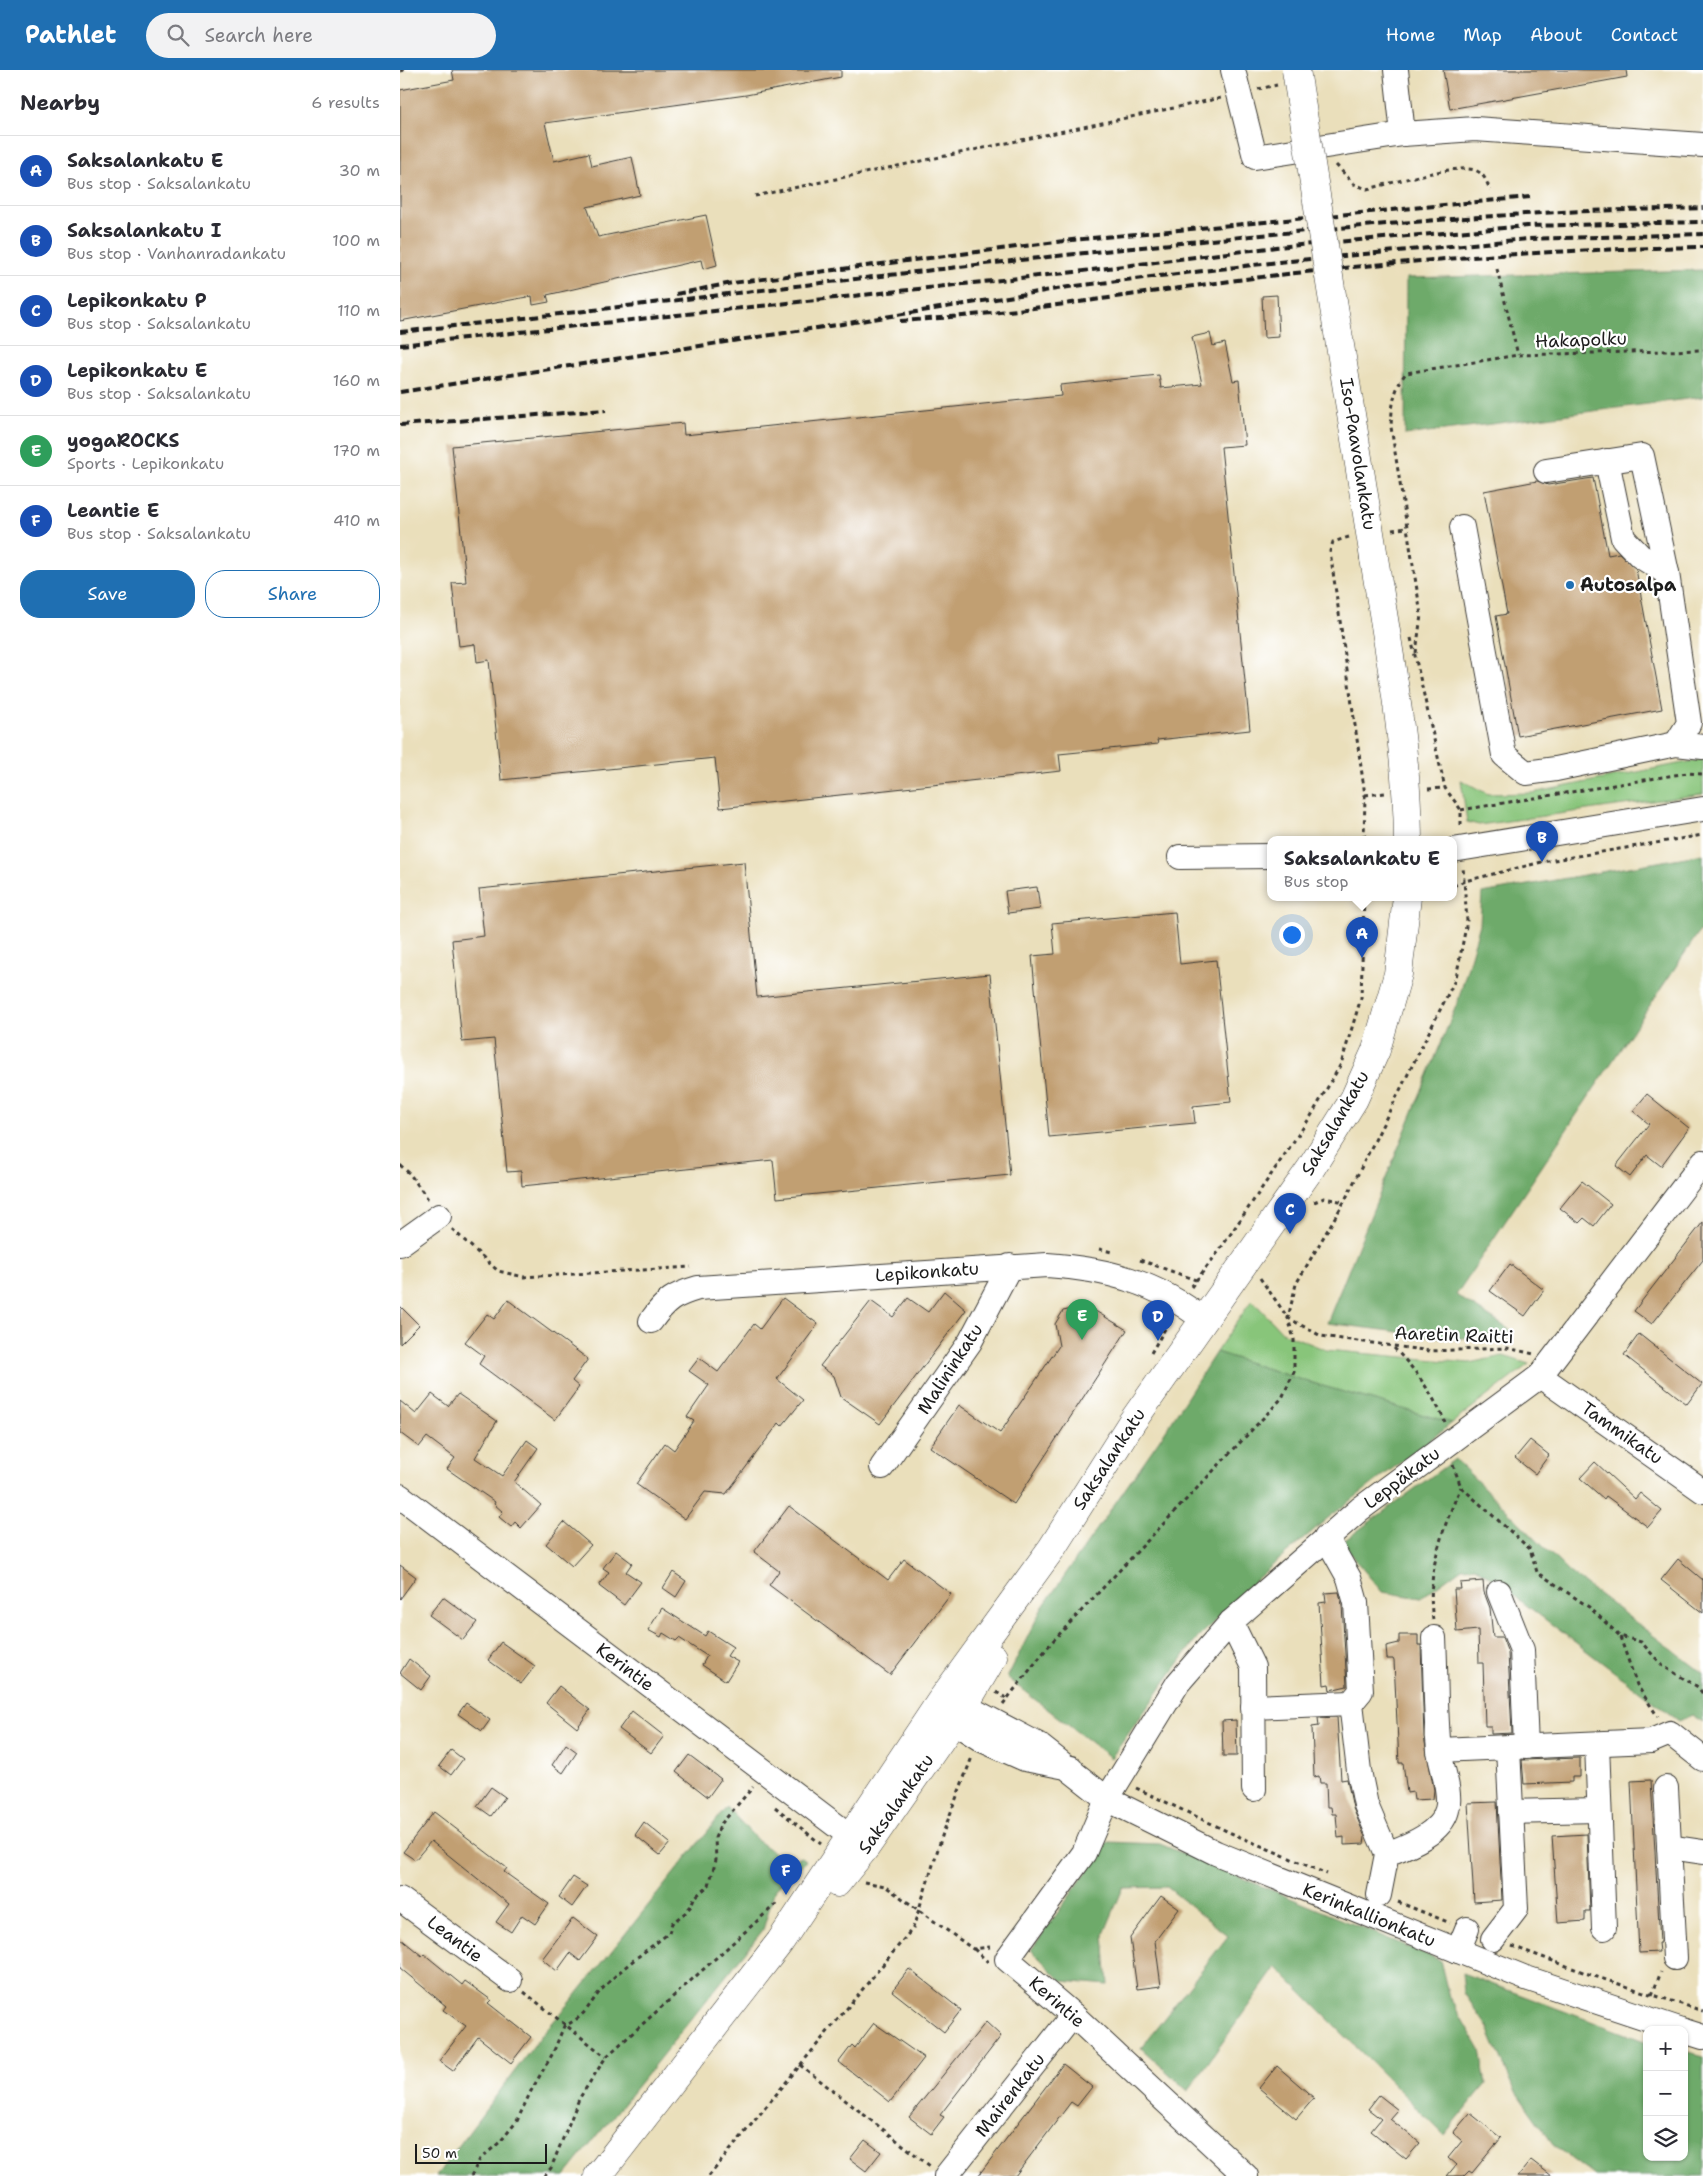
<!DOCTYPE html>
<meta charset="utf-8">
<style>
:root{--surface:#fff;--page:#f2f2f3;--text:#2b2b33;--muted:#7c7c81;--line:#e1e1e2;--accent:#1f6fb2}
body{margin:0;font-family:"Shantell Sans",sans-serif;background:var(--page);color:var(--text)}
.controls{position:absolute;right:15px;bottom:15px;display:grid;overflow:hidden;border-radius:10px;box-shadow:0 1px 4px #0004}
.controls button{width:45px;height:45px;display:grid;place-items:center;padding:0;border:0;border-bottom:1px solid var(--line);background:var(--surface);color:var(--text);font:25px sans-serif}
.scale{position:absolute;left:15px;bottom:12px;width:132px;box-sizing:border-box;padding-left:5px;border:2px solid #1c1c1c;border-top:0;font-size:14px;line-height:18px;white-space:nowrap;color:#1c1c1c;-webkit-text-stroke:4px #fff;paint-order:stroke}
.you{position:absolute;left:891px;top:864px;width:18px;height:18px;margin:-12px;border:4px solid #fff;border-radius:50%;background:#1a73e8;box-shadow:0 0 0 8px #1a73e833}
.badge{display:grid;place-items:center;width:32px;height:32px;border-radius:50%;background:var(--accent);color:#fff;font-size:16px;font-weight:700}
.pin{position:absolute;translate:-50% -41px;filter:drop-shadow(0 1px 2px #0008)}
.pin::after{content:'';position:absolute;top:26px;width:18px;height:15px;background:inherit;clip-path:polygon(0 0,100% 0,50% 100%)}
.popup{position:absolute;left:867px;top:766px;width:190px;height:65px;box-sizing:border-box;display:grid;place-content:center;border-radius:10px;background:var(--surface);filter:drop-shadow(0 1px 4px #0005);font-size:16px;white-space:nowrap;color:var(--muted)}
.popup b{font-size:19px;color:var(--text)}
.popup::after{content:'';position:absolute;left:50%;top:100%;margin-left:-10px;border:10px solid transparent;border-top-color:var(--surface)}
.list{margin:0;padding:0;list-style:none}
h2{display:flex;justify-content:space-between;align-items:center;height:65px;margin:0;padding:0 20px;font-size:21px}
h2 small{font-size:16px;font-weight:400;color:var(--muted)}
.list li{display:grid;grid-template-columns:32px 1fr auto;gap:15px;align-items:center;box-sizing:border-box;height:70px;padding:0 20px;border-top:1px solid var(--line)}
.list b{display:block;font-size:19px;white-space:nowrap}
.list p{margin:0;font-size:16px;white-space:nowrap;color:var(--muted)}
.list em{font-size:16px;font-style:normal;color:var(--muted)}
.actions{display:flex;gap:10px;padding:15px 20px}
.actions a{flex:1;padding:11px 0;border:1px solid var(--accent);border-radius:20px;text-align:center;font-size:18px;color:var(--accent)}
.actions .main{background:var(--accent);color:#fff}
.icon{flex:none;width:28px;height:28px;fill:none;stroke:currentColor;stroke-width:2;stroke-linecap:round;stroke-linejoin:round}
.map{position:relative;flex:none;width:1303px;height:2106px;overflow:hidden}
header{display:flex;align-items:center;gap:30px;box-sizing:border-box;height:70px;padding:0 25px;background:var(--accent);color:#fff}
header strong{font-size:24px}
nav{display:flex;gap:28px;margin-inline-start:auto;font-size:18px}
.search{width:350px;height:45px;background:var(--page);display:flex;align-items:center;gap:12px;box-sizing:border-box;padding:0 18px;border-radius:28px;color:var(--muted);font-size:19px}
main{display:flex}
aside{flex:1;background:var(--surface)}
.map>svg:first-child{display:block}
</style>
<header>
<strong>Pathlet</strong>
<div class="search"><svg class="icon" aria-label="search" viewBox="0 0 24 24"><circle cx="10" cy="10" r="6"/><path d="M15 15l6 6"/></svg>Search here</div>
<nav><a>Home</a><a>Map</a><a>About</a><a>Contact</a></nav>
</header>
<main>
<aside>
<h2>Nearby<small>6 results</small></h2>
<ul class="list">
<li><span class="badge" style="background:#1a4fb4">A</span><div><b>Saksalankatu E</b><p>Bus stop · Saksalankatu</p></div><em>30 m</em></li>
<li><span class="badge" style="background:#1a4fb4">B</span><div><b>Saksalankatu I</b><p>Bus stop · Vanhanradankatu</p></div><em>100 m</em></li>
<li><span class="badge" style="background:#1a4fb4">C</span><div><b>Lepikonkatu P</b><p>Bus stop · Saksalankatu</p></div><em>110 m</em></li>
<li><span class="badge" style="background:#1a4fb4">D</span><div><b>Lepikonkatu E</b><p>Bus stop · Saksalankatu</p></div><em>160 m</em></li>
<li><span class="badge" style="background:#2e9e5b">E</span><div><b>yogaROCKS</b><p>Sports · Lepikonkatu</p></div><em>170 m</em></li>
<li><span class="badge" style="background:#1a4fb4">F</span><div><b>Leantie E</b><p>Bus stop · Saksalankatu</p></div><em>410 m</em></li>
</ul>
<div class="actions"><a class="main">Save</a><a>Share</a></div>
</aside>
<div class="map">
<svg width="1303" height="2106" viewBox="0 0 1303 2106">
<rect width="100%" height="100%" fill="#fff"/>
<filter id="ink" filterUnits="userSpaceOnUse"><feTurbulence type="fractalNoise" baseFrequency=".02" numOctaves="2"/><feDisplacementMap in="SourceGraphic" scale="10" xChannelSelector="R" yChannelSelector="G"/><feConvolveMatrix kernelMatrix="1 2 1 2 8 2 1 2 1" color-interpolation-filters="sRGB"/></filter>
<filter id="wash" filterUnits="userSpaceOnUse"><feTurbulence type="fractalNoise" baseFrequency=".0096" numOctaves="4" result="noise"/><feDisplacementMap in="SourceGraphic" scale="20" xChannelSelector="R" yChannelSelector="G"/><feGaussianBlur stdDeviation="1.12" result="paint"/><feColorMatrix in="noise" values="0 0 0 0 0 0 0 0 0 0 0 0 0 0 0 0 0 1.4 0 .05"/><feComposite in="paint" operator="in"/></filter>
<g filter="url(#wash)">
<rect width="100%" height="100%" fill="#eadfbb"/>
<g fill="#88c57a" stroke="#52704b">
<polygon points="1303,689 1303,724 1079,755 1067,752 1061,710 1088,724 1132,723"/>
<polygon points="852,1230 882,1262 926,1280 1069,1293 1103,1286 1129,1294 1052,1353 905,1311 816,1282"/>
</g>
<g fill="#6eaa6a" stroke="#456343">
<polygon points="1303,200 1303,327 1005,365 1006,208"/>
<polygon points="1303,784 1303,856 1056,1225 1113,1262 1055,1269 927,1253 1058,931 1080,854 1082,823"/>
<polygon points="816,1282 905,1311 1052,1353 928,1448 859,1507 794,1572 711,1688 607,1608 642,1538 764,1363"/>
<polygon points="1055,1389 1169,1502 1303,1603 1303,1652 1292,1645 1279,1651 1076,1497 1062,1498 1021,1528 982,1522 941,1473"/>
<polygon points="327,1737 359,1772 386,1791 401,1787 406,1791 375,1819 363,1860 165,2106 36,2106 144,1962 169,1934"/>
<polygon points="708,1772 760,1774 1040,1890 1049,1927 1080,1980 1086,2014 1044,2065 876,1897 788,2021 741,1978 828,1866 767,1817 723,1818 704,1864 708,1915 662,1911 631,1880"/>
<polygon points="1062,1903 1247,1972 1247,2087 1284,2087 1284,1982 1303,1987 1303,2106 1195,2106 1153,2074 1114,2019 1088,1958 1064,1923"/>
</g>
<g id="blocks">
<g fill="#c19f72">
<polygon points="52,0 441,0 441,7 346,25 145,53 154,91 189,83 192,96 232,87 240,125 187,137 198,167 306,145 317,195 303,199 301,190 147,225 149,232 133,235 132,226 0,251 0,20 54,10"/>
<polygon points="1043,0 1226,0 1227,7 1050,39"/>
<polygon points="877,225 879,267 864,268 862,226"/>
<polygon points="810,263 813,276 825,273 833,311 839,310 845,375 821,377 850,660 757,670 758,674 659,684 661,701 320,738 315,688 101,710 89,590 77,592 75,574 59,576 52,513 66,512 52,376 283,353 284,365 661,326 660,315 759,305 761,318 802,314 792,267"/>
<polygon points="1193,408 1208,485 1219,483 1236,499 1262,639 1118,666 1096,546 1107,544 1084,421 1137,411 1148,415"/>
<polygon points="344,792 357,927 590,904 610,1105 377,1128 373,1090 122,1116 121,1101 107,1102 94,969 62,972 52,870 84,866 79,819"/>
<polygon points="637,817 640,839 608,843 605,821"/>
<polygon points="775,842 780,894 816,890 831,1032 793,1036 795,1053 649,1067 632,886 655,884 652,853"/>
<polygon points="1247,1024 1289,1058 1261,1096 1247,1085 1230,1107 1216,1096 1249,1054 1233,1041"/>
<polygon points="1182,1111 1211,1134 1194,1156 1184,1148 1179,1153 1160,1138"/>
<polygon points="1303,1152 1303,1190 1252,1254 1234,1241"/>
<polygon points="1110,1194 1144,1220 1125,1246 1090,1221"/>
<polygon points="544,1221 566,1240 480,1354 441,1327 434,1306 420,1296 471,1231 493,1247 508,1228 528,1242"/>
<polygon points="383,1228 418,1254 377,1309 403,1330 382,1356 379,1353 326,1424 305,1422 285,1449 236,1414 265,1373 274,1380 294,1351 287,1347 309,1315 289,1301 299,1288 318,1302 354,1254 360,1259"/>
<polygon points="108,1230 188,1289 172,1311 179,1317 155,1350 79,1294 84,1286 65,1272 87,1244 94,1249"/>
<polygon points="0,1236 19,1255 0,1274"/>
<polygon points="687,1236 727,1260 614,1434 530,1377 559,1335 600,1363 659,1276 655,1254 663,1241"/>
<polygon points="1239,1264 1302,1314 1287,1334 1224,1285"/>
<polygon points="32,1324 48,1336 58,1324 97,1351 75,1388 102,1406 127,1370 138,1378 114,1412 141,1435 121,1458 115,1452 111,1457 99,1447 103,1442 94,1434 95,1432 47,1399 55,1388 27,1367 19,1377 0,1363 0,1331 16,1344"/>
<polygon points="1130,1370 1149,1385 1135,1404 1115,1388"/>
<polygon points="1195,1392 1235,1429 1240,1423 1262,1441 1248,1457 1206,1426 1204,1429 1180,1408"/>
<polygon points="389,1436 488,1510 504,1489 551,1524 490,1605 369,1515 379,1501 354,1482"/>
<polygon points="164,1452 191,1475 172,1496 146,1474"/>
<polygon points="216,1481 232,1493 226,1502 241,1512 224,1535 199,1516 209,1502 203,1498"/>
<polygon points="1278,1489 1303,1510 1303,1543 1261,1510"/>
<polygon points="0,1495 16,1507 0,1529"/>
<polygon points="273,1502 286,1511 276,1527 263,1518"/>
<polygon points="1083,1511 1084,1522 1090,1538 1093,1567 1102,1567 1108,1583 1112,1663 1091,1664 1091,1656 1085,1656 1083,1593 1079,1593 1078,1560 1057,1562 1054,1519 1061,1519 1060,1513"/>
<polygon points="939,1522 942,1535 947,1616 930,1620 929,1614 924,1615 919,1533 926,1532 925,1523"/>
<polygon points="43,1527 77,1552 63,1570 29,1545"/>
<polygon points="262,1538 305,1566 308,1561 333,1577 327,1586 338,1592 326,1611 302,1595 307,1586 279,1568 276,1571 263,1563 261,1567 248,1560"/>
<polygon points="999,1565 1018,1565 1018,1575 1021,1575 1024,1667 1034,1720 1033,1729 1014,1730 1013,1722 1007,1723 1003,1693 999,1693 994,1591 993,1589 987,1589 986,1576 999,1573"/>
<polygon points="101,1572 135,1596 121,1614 88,1590"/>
<polygon points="9,1589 31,1606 21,1620 0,1603"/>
<polygon points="159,1616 190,1640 177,1658 146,1633"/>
<polygon points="66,1633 90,1650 82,1661 58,1644"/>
<polygon points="232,1641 264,1666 251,1683 219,1659"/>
<polygon points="937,1647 941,1710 947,1709 953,1738 965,1767 964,1774 944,1775 944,1767 938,1768 936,1744 932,1744 931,1737 927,1737 926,1713 920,1713 919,1706 914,1707 912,1657 919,1656 918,1648"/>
<polygon points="836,1650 837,1686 823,1686 822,1651"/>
<polygon points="166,1674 177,1682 163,1703 152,1695"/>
<polygon points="51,1680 63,1689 51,1705 39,1696"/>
<polygon points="289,1685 321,1709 308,1727 276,1702"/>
<polygon points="1180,1688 1180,1707 1172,1707 1172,1712 1124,1714 1122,1690"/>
<polygon points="1251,1710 1260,1873 1258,1873 1259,1882 1239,1883 1231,1711"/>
<polygon points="91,1717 105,1727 91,1746 77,1736"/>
<polygon points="1097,1732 1102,1830 1074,1832 1068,1733"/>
<polygon points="34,1742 107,1798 104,1802 149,1834 135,1854 122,1845 111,1862 96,1852 109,1834 31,1771 15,1790 3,1782"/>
<polygon points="244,1752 270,1773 260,1785 235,1765"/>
<polygon points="1187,1764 1190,1841 1185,1841 1185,1851 1158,1853 1152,1766"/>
<polygon points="173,1807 187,1816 172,1837 159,1827"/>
<polygon points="761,1826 779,1839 755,1871 761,1916 737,1919 730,1868"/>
<polygon points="173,1848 198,1867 180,1891 170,1883 157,1901 142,1889"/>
<polygon points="0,1868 22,1886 24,1884 62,1915 65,1911 91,1930 88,1933 131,1967 111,1993 78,1967 53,2001 39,1991 66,1956 43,1940 46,1936 0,1898"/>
<polygon points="509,1899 561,1940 544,1962 492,1921"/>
<polygon points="586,1952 601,1966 540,2045 544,2047 531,2064 509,2047"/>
<polygon points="474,1953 524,1988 490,2032 439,1992 452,1975 455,1978"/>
<polygon points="663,1994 692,2017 677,2036 671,2032 615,2106 578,2106"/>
<polygon points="877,1996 914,2028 896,2049 859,2018"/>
<polygon points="979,2025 998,2040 990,2049 1020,2073 1006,2089 971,2061 981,2049 968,2039"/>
<polygon points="1070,2043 1101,2068 1072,2103 1069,2101 1064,2106 1047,2106 1056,2095 1048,2088 1062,2071 1053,2063"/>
<polygon points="465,2070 481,2082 466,2101 450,2089"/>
<polygon points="1131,2090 1152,2106 1118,2106"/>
</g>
</g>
</g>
<g filter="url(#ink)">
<use href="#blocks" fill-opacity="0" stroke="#3b3934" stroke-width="1"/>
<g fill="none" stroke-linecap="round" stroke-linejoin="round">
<g stroke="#3b3934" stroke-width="26">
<g id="minor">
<polyline points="833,0 855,87 1003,64 1075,59 1303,75"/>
<polyline points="996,0 1003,64"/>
<polyline points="1207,391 1223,468 1240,486 1267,503"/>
<polyline points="1146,401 1242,386 1267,503 1289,653 1276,674"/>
<polyline points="1062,457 1104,685 1126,703 1156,699 1276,674 1303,677"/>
<polyline points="1053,780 1303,739"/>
<polyline points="780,787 871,786"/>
<polyline points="0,1174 39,1146"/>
<path d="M251,1251C266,1230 274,1225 298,1218L647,1195C707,1199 756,1212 804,1250"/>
<polyline points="1140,1306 1303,1421"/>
<polyline points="482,1397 570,1272 610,1196"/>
<polyline points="0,1426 450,1766"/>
<polyline points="926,1467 949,1508 956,1533 961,1621 951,1633 959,1701 966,1735 987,1784 979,1825"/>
<polyline points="1099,1522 1122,1580 1126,1677"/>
<polyline points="831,1552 853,1597 854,1719"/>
<polyline points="853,1637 951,1633"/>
<polyline points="1197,1674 1204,1858"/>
<polyline points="1039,1680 1251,1671 1270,1663 1303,1689"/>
<polyline points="671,1698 625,1689 582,1670 543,1645 540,1632 553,1630 637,1674 707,1729 816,1783 1123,1907 1282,1960"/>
<polyline points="1266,1718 1275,1888"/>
<polyline points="1111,1742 1199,1740"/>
<polyline points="1269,1777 1303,1782"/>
<path d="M987,1784C1007,1776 1041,1764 1047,1740C1052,1723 1041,1697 1039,1680C1035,1643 1036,1605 1034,1568"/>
<polyline points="0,1829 110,1910"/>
<polyline points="1093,1869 1116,1839 1108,1678"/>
<polyline points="1058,1881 1067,1859"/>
<polyline points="1284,1961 1303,1967"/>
<polyline points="546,2106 673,1945"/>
<polyline points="846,2106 673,1945 607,1889 684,1783 707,1729 778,1613 831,1552 960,1439 1140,1306 1303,1092"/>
</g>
</g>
<g stroke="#3b3934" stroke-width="29">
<g id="major">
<path d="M974,488C989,581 1007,675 1008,769"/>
<polyline points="437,1813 466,1777 564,1636 593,1587"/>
<polyline points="198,2106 380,1872 540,1632 652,1478 732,1352 911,1098 954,1029 976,980 998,904 1007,827"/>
</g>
</g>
<g stroke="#3b3934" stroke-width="3" stroke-dasharray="4 4" stroke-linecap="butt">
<polyline points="0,1 6,0"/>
<polyline points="858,19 877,15"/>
<path d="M936,95L954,114L967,119C990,114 1059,92 1077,101C1085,105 1087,113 1090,120"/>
<polyline points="355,126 821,28"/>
<polyline points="1097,199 1118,285"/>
<polyline points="992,460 1006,458"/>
<polyline points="949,467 933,472 930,481 965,725 964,769"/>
<polyline points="1011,568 1045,718 1061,740 1061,758"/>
<path d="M1016,583L1021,545L991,357C992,336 993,320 1006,303L1118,285L1303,280"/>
<polyline points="1028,719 1045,718"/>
<polyline points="965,725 985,723"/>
<polyline points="1061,740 1287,703 1303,704"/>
<polyline points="1053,816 1065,811 1142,792 1303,765"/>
<polyline points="0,1095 9,1103 28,1129"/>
<polyline points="914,1132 924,1128 944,1132"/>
<polyline points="52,1159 98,1201 124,1207 291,1197"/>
<polyline points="699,1179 712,1182"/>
<polyline points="740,1190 796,1210"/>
<polyline points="860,1208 888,1248 921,1266 1030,1281 1107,1278 1134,1284"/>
<polyline points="791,1217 819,1181 911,1046 941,994 961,928 964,827"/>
<path d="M994,1278C1015,1299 1033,1324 1045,1352"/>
<polyline points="751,1283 770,1250"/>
<polyline points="1053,1395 1061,1417 1130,1479 1137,1502 1189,1537 1220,1566 1241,1572 1263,1596 1298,1617 1303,1624"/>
<path d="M1033,1550C1026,1504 1042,1459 1061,1417"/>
<polyline points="1220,1567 1237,1615 1258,1647"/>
<polyline points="596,1622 606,1628"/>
<polyline points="603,1634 651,1573 882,1328 894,1302 894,1269 888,1248 896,1214 944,1132 1056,908 1067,851 1063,797"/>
<polyline points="736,1718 831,1763 927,1804"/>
<polyline points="375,1737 421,1774"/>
<polyline points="464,1812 485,1816 573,1879 590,1877"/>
<polyline points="998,1832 1050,1853"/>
<polyline points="1112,1876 1194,1906 1303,1941"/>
<polyline points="574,1879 588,1892"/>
<polyline points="124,1922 206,1987"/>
<polyline points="1252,1925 1261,1902"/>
<polyline points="400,1995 530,2096"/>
<path d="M71,2106L80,2089L100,2072L117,2051L131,2021L153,1983L164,1956C189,1945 188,1933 205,1916C224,1896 247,1880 269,1863L272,1853L285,1843L291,1836L294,1828L309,1815L316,1790L315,1768L321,1754L353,1717"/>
<polyline points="144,2106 151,2098 179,2029 206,1987 377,1833"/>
<polyline points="309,2106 513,1858 543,1763 572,1687"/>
</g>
<use href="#minor" stroke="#fff" stroke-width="24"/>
<use href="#major" stroke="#fff" stroke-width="28"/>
<g stroke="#1c1c1c" stroke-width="4" stroke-dasharray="8 4" stroke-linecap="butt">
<polyline points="276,224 332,213 672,170 1130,127"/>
<path d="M500,251C627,243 752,220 878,205C1019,189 1161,179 1303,177"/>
<path d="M0,262C375,221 749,168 1125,144C1184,140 1244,140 1303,138"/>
<polyline points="0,275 675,202 876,177 1127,156 1303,152"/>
<polyline points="0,322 436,255 675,216 879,192 1127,169 1303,164"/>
<polyline points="0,355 206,340"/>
</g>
<g stroke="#3b3934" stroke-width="29" stroke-linecap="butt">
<polyline id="major-bridge" points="896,0 974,488"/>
</g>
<use href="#major-bridge" stroke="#fff" stroke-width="28"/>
</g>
</g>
<circle fill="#1f6fb2" stroke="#fff" stroke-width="2" cx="1170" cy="515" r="5"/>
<g text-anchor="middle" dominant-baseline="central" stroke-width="4.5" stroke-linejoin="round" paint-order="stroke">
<g font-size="18" fill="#1c1c1c" stroke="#fff">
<text transform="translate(1181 270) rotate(-2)">Hakapolku</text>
<text transform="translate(958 384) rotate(81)">Iso-Paavolankatu</text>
<text transform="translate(935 1053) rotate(-60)">Saksalankatu</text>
<text transform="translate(527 1202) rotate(-4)">Lepikonkatu</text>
<text transform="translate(1054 1265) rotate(2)">Aaretin Raitti</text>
<text transform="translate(550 1299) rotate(-57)">Malininkatu</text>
<text transform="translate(1222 1363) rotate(35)">Tammikatu</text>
<text transform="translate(709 1389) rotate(-57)">Saksalankatu</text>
<text transform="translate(1002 1408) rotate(-37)">Leppäkatu</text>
<text transform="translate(225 1597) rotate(37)">Kerintie</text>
<text transform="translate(496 1734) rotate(-55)">Saksalankatu</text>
<text transform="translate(969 1845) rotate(22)">Kerinkallionkatu</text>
<text transform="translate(55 1869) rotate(37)">Leantie</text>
<text transform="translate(657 1932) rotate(41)">Kerintie</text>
<text transform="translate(610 2025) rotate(-52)">Mairenkatu</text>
</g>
<g font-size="18" font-weight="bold" fill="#1c1c1c" stroke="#fff" text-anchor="start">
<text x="1180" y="515">Autosalpa</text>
</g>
</g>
</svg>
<div class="controls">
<button>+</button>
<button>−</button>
<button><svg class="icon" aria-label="layers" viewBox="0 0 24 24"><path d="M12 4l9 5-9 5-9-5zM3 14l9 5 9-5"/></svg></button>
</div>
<div class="scale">50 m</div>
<div class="you"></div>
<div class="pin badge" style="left:962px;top:888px;background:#1a4fb4">A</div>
<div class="popup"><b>Saksalankatu E</b>Bus stop</div>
<div class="pin badge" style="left:1142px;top:792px;background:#1a4fb4">B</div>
<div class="pin badge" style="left:890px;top:1164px;background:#1a4fb4">C</div>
<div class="pin badge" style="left:758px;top:1271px;background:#1a4fb4">D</div>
<div class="pin badge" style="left:682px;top:1270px;background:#2e9e5b">E</div>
<div class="pin badge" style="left:386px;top:1825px;background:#1a4fb4">F</div>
</div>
</main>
